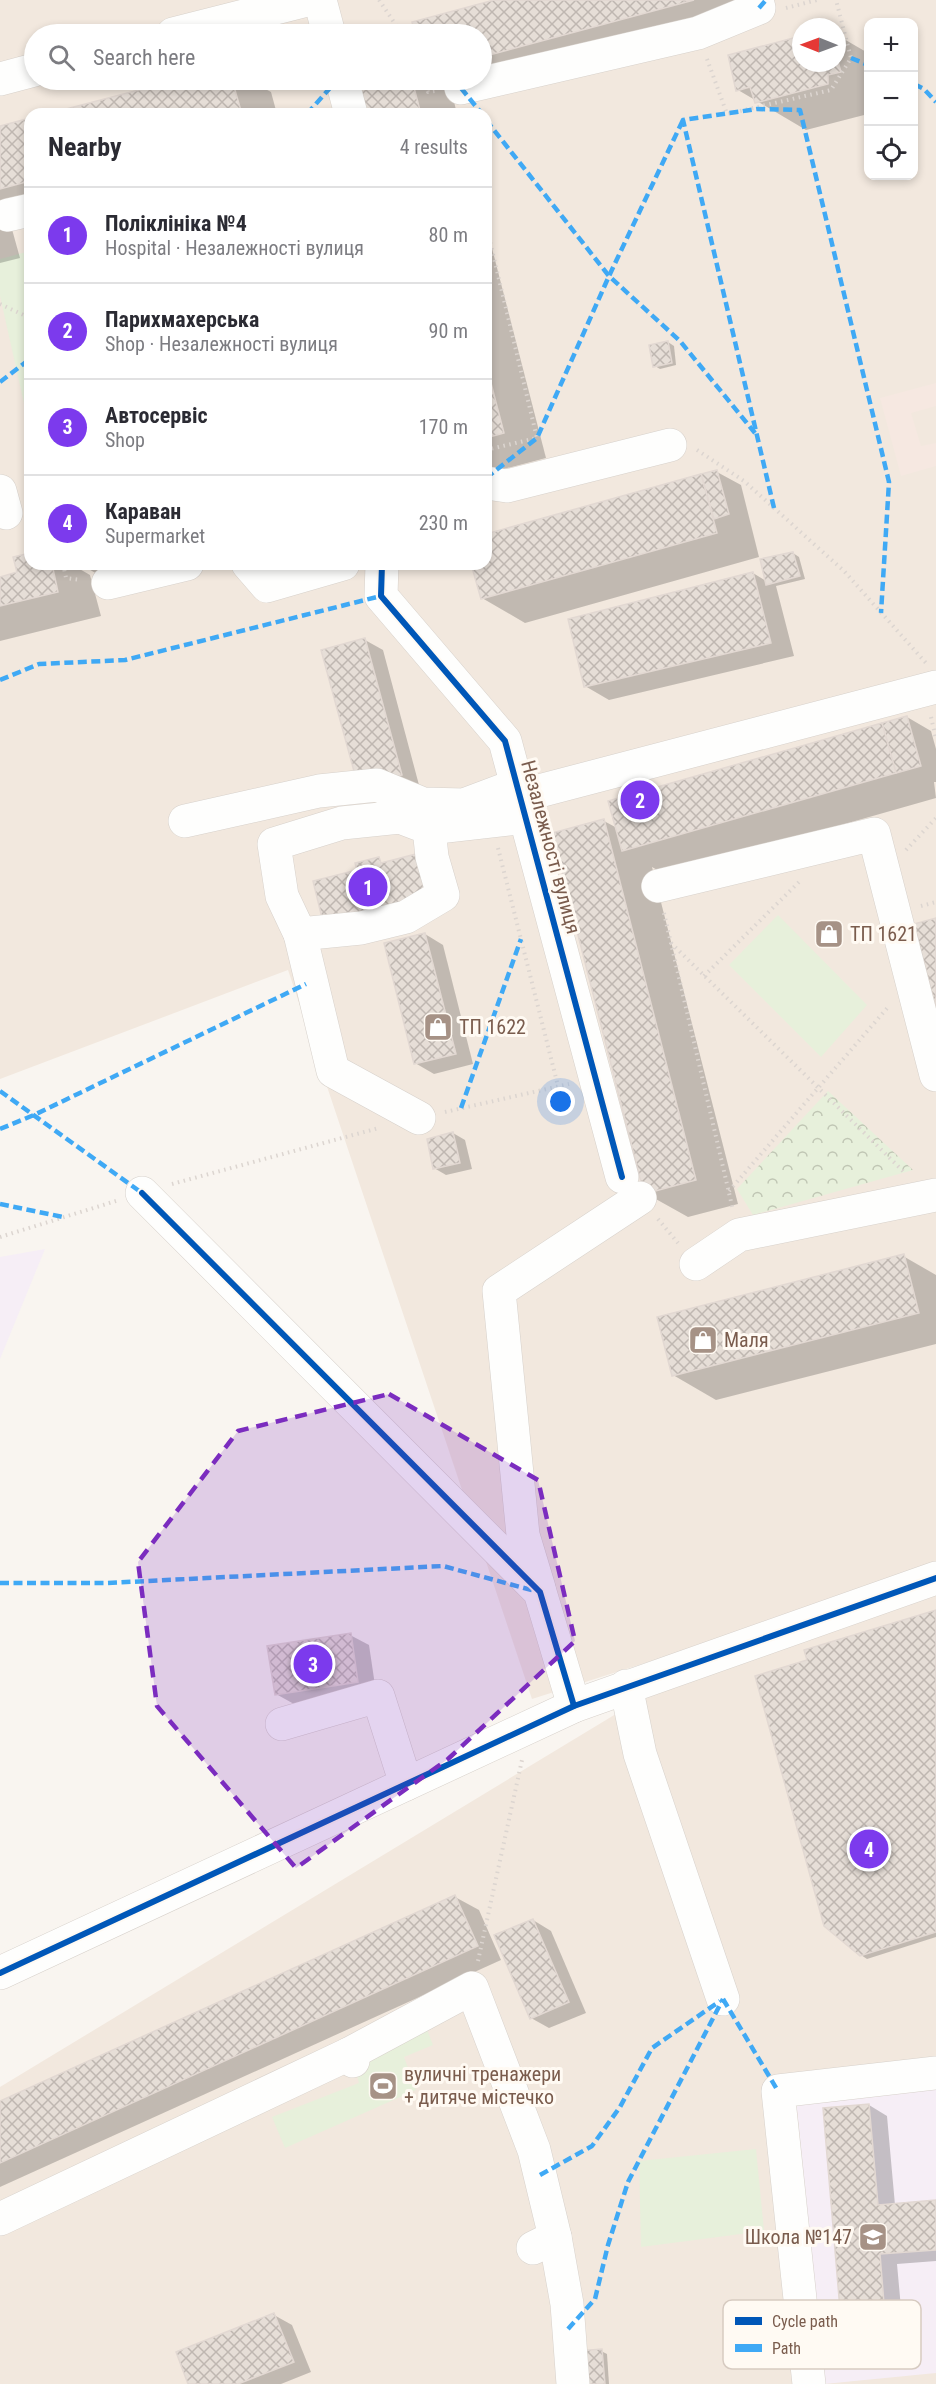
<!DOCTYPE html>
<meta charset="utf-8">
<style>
:root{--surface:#fff;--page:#f7f7f7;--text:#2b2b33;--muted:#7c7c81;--line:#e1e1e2;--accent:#7c3aed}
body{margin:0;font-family:"Roboto Condensed",sans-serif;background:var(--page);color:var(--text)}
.controls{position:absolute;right:18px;top:18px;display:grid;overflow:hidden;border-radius:12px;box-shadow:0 3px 9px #0003}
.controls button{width:54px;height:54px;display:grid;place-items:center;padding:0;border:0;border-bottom:2px solid var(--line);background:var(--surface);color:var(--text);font:30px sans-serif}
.compass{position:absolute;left:792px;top:18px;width:54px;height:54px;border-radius:50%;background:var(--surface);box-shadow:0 3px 9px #0003;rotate:271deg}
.you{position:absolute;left:561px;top:1102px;width:21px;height:21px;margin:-15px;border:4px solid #fff;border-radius:50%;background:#1a73e8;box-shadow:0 0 0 9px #1a73e833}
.badge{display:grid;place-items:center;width:39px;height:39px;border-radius:50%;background:var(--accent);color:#fff;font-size:20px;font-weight:700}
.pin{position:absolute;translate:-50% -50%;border:3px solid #fff;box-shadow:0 2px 6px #0006}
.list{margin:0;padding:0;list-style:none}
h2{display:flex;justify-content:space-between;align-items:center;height:78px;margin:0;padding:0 24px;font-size:26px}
h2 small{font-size:20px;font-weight:400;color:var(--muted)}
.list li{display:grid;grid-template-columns:39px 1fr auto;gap:18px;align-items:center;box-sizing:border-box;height:96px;padding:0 24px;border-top:2px solid var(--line)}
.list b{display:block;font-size:22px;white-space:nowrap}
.list p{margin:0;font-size:20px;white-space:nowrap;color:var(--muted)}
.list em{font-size:20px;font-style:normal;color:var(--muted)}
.icon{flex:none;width:33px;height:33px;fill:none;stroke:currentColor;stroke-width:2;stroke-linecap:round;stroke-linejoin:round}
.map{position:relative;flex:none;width:936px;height:2384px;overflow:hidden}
.search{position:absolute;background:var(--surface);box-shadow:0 3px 9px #0003;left:24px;top:24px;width:468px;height:66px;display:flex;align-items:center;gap:15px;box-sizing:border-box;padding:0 21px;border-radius:33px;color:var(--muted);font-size:22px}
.panel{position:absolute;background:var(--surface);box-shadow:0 3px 9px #0003;left:24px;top:108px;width:468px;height:462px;border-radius:18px}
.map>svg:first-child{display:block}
</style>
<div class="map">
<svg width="936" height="2384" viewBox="0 0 936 2384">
<defs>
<pattern id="forest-crowns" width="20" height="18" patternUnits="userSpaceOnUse" patternTransform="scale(1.5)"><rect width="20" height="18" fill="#e7f0db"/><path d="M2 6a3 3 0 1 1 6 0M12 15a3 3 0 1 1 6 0" fill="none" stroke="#c0c6b4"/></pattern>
<pattern id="building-cross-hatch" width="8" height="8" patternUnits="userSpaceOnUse" patternTransform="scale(1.5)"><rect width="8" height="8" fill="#e6ded7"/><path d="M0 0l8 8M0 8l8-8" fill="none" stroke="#bfb7b1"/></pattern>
</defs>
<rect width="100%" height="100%" fill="#f9f5f0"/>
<g fill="#f2e8de" fill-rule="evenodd">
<path d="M0,0H936V1570L532,1699L288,970L0,1079ZM868,22H914V176H868ZM801,27H837V63H801ZM34,34H482V80H34ZM30,114H486V564H30Z"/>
<polygon points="936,1594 936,2384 0,2384 0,2087 644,1697"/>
</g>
<polygon fill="#f6e8e1" points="936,383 936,406 911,413 921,446 936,443 936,466 901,476 880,398"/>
<g fill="#f6eef6">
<polygon points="45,1249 0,1359 0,1257"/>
<polygon points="936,2086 936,2373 824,2384 796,2100"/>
</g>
<g fill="#e7f0db">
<polygon points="30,251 30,430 0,296 0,259"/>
<polygon points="778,915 867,1005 821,1057 729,965"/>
<polygon points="424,2022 433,2045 404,2057 416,2090 285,2148 272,2117 359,2083 353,2061"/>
<polygon points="756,2149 764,2231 641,2247 639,2161"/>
</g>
<polygon fill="url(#forest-crowns)" points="828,1091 913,1170 753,1215 737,1189"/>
<g fill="#0003">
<polygon points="499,0 736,0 742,23 469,96 450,85 457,114 367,114 358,80 482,80 482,34 417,34 414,23"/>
<polygon points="837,35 868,53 868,114 806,130 738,90 801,38 801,63 837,63"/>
<polygon points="183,80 249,80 271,92 277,114 53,114"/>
<polygon points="30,120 30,217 10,222 20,258 0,263 0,128"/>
<polygon points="486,225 546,458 496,471 486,465"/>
<polygon points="668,342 674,346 676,365 660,369 655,366"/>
<polygon points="717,472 741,485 759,557 525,623 482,598 473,564 486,564 486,536"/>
<polygon points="793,553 799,557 805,579 776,586 794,656 609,700 585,686 753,573 766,581"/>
<polygon points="30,555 30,564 71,564 90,575 101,616 0,641 0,578 19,573"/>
<polygon points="80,564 190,564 116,585"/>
<polygon points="365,640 383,650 419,785 377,796"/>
<polygon points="907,717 931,731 936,749 936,782 934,782 936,798 666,875 652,867 738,1204 688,1217 645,1193 604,821 617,828"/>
<polygon points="425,934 443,945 473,1064 434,1074 415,1063"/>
<polygon points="453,1133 465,1140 472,1169 446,1175 434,1168"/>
<polygon points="903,1256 936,1275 936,1344 716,1400 673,1375"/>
<polygon points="936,1611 936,1937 867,1959 861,1955"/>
<polygon points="350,1635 369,1645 376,1692 294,1704 276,1694"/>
<polygon points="455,1897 479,1910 501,1960 0,2187 0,2103"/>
<polygon points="533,1920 551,1931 586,2013 549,2028 531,2018"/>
<polygon points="869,2105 887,2116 895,2205 936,2202 936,2261 897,2264 906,2363 864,2366 846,2356 825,2109"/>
<polygon points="274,2315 292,2325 311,2372 281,2384 190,2384"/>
<polygon points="601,2351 607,2354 609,2384 583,2384"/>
</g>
<g fill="url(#building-cross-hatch)" stroke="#e2d8d2" stroke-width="1.5">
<polygon points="494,0 694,0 482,57 482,34 415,34 412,22"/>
<polygon points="801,36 801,63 837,63 837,58 841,72 828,75 828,84 755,103 750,87 736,91 728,55"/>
<polygon points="177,80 232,80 242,114 47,114"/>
<polygon points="357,80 412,80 421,114 366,114"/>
<polygon points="30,118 30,181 0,189 0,126"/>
<polygon points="668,341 672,363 653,367 649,345"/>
<polygon points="486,364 504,433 486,438"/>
<polygon points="717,470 729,514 714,519 701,474"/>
<polygon points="701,474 717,533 481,599 471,564 486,564 486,534"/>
<polygon points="793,552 800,576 766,585 760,559"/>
<polygon points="30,553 30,564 52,564 58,592 0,606 0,577 17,572 13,557"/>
<polygon points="753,572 771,643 584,687 568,619"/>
<polygon points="365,638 402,775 358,786 321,650"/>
<polygon points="907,716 921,766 896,773 882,723"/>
<polygon points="882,723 896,773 622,851 608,801"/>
<polygon points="604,819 696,1180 644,1194 552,833"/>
<polygon points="416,854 426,896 323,922 313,881 357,870 355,863 379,857 381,863"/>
<polygon points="936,918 936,1009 914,924"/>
<polygon points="425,933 456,1054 414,1064 384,943"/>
<polygon points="453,1132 460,1163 433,1169 427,1139"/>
<polygon points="904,1254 919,1313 672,1376 657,1317"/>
<polygon points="936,1610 936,1932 860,1956 824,1926 755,1676 807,1660 804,1650"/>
<polygon points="351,1633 358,1682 275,1695 267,1646"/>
<polygon points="455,1895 478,1946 0,2163 0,2101"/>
<polygon points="533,1919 569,2002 530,2019 494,1935"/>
<polygon points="869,2104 878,2205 936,2200 936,2250 880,2254 888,2353 844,2357 823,2108"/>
<polygon points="274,2313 294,2362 238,2384 188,2384 176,2352"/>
<polygon points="602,2349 605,2384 581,2384 578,2351"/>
</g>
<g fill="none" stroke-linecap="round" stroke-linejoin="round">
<g stroke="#d7d1cb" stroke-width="34">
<g id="minor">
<polyline points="320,0 329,34"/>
<polyline points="173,34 307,0"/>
<polyline points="0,79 34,70"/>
<polyline points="342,80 351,114"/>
<polyline points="461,88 698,33 759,8 757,0"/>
<polyline points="8,215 30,210"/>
<polyline points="486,483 507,486 670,445"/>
<polyline points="0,491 6,513"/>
<polyline points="248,564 267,586 343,564"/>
<polyline points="382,564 381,596 505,741 622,1177"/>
<polyline points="108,583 187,564"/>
<polyline points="520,796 936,687"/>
<polyline points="185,821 319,791 377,785 423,804 464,805 517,785"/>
<polyline points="429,828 432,857 443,895 406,917 361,928 300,934 282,896 274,844 342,823 400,817 429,828 526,817"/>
<polyline points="658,886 874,834 936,1075"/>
<polyline points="300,934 333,1071 419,1118"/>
<polyline points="142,1193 540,1592 574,1706"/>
<polyline points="696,1264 739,1235 936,1195"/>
<polyline points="539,1588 523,1535 499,1291 640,1198"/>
<polyline points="626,1686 640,1754 723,1999"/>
<polyline points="282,1724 378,1696 406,1784"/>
<polyline points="0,1973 574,1706 936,1578"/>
<polyline points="349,2054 472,1988 534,2150 555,2237"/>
<polyline points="0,2219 349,2054 353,2061"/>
<polyline points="533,2248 555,2237 567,2304 573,2384"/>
<polyline points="809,2384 778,2091 936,2073"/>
</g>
</g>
<g stroke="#dcd5d0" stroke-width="4" stroke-dasharray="1.5 4.5" stroke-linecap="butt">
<polyline points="379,0 402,34"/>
<polyline points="786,8 817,0"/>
<polyline points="707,59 727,114 831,90 851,58 836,0"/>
<polyline points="423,80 428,92 435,91"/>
<polyline points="486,225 537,438 486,450"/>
<polyline points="0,304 30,318"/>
<polyline points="697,450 744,481 844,571 926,663"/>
<polyline points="63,564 66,578 81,580"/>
<polyline points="931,717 936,739"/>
<polyline points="498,848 558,1086"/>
<polyline points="906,850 936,818"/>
<polyline points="921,906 936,902"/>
<polyline points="664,913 733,1210"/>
<polyline points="671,943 906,1174"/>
<polyline points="704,976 800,881"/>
<polyline points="445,1112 569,1084"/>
<polyline points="172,1184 379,1128"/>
<polyline points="729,1191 889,1006"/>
<polyline points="658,1219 678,1243"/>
<polyline points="0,1237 116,1201"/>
<polyline points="478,1961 522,1760"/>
</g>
<use href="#minor" stroke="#fefefd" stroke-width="33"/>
<g stroke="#3fa9f5" stroke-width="4.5" stroke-dasharray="9 4.5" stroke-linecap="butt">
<polyline points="759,8 766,0"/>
<polyline points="390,34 399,27"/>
<polyline points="851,58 868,65"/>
<polyline points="914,84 924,89 936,102"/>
<polyline points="461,88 482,114"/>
<polyline points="307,114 337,80"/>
<polyline points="486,120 609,276 680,341 755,433"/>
<polyline points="0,382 30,359"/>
<polyline points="486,478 537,438 609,276 683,120"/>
<polyline points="774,508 683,120 757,109 800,110 889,482 881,613"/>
<polyline points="0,680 39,664 125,660 381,596"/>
<polyline points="0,1091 142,1193"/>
<polyline points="461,1108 521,939"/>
<polyline points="0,1129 34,1115 306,984"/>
<polyline points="0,1204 63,1217"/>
<polyline points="0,1583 108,1583 443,1566 535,1591"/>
<polyline points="723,1999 778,2091"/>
<polyline points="540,2175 592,2146 620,2107 652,2048 720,2001"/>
<polyline points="568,2329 595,2299 608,2245 628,2182 723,1999"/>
</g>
<g stroke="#fffaf3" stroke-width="10">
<g id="cycleway">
<polyline points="382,564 381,596 505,741 622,1177"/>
<polyline points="142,1193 540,1592 574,1706"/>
<polyline points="0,1973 574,1706 936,1578"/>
</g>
</g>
<use href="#cycleway" stroke="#0057b8" stroke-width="6"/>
</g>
<path fill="#7b2cbf" fill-opacity="0.2" stroke="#7b2cbf" stroke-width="4.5" stroke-dasharray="12 8" stroke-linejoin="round" d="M389,1394L538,1480L575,1641L448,1759L296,1868L157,1706L138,1562L238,1431Z"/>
<defs>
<g id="shop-square" transform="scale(1.5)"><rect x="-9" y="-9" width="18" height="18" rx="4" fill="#a69286" stroke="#fffaf3"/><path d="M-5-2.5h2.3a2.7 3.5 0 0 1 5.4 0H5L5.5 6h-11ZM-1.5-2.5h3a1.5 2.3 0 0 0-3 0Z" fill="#fff"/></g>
<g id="stadium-square" transform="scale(1.5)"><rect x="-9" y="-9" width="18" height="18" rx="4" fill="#a69286" stroke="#fffaf3"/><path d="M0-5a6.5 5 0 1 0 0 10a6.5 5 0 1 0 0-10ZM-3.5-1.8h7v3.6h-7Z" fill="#fff"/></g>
<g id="school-square" transform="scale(1.5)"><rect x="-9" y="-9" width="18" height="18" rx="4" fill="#a69286" stroke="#fffaf3"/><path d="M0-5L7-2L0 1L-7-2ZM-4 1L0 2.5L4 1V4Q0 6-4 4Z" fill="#fff"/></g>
</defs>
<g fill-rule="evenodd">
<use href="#shop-square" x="829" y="934"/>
<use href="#shop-square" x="438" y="1027"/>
<use href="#shop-square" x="703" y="1340"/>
<use href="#stadium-square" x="383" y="2086"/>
<use href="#school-square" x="873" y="2237"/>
</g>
<g text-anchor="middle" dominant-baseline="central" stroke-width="6" stroke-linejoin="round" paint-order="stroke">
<g font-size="20" fill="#7a5c4d" stroke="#fffaf3">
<text transform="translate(551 847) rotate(75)">Незалежності вулиця</text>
</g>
<g font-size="20" fill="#7a5c4d" stroke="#fffaf3" text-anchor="start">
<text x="850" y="934">ТП 1621</text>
<text x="459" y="1027">ТП 1622</text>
<text x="724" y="1340">Маля</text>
<text x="404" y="2074">вуличні тренажери<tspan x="404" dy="23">+ дитяче містечко</tspan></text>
<text x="852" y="2237" text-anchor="end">Школа №147</text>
</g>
</g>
<rect x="723" y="2300" width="198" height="69" rx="9" fill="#fffaf3" stroke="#d7cbc1" stroke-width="1.5"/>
<rect x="735" y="2317" width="27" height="8" fill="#0057b8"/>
<rect x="735" y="2344" width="27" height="8" fill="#3fa9f5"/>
<g font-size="16" fill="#7a5c4d">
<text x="772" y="2327">Cycle path</text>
<text x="772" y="2354">Path</text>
</g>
</svg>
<div class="controls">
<button>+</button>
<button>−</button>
<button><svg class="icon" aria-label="locate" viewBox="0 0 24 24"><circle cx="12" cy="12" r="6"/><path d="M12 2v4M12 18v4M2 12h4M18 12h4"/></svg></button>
</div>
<svg class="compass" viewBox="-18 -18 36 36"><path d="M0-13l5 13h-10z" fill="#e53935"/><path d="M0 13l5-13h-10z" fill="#7c7c81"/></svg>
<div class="you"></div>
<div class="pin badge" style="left:368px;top:887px">1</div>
<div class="pin badge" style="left:640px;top:800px">2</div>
<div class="pin badge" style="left:313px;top:1664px">3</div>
<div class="pin badge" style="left:869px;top:1849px">4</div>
<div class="search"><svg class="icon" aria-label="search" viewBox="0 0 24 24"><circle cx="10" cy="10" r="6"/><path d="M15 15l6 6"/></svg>Search here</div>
<section class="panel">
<h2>Nearby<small>4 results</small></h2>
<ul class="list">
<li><span class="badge">1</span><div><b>Поліклініка №4</b><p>Hospital · Незалежності вулиця</p></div><em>80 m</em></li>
<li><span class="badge">2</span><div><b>Парихмахерська</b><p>Shop · Незалежності вулиця</p></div><em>90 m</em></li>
<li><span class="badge">3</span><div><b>Автосервіс</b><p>Shop</p></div><em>170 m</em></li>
<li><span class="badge">4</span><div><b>Караван</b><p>Supermarket</p></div><em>230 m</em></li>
</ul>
</section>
</div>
